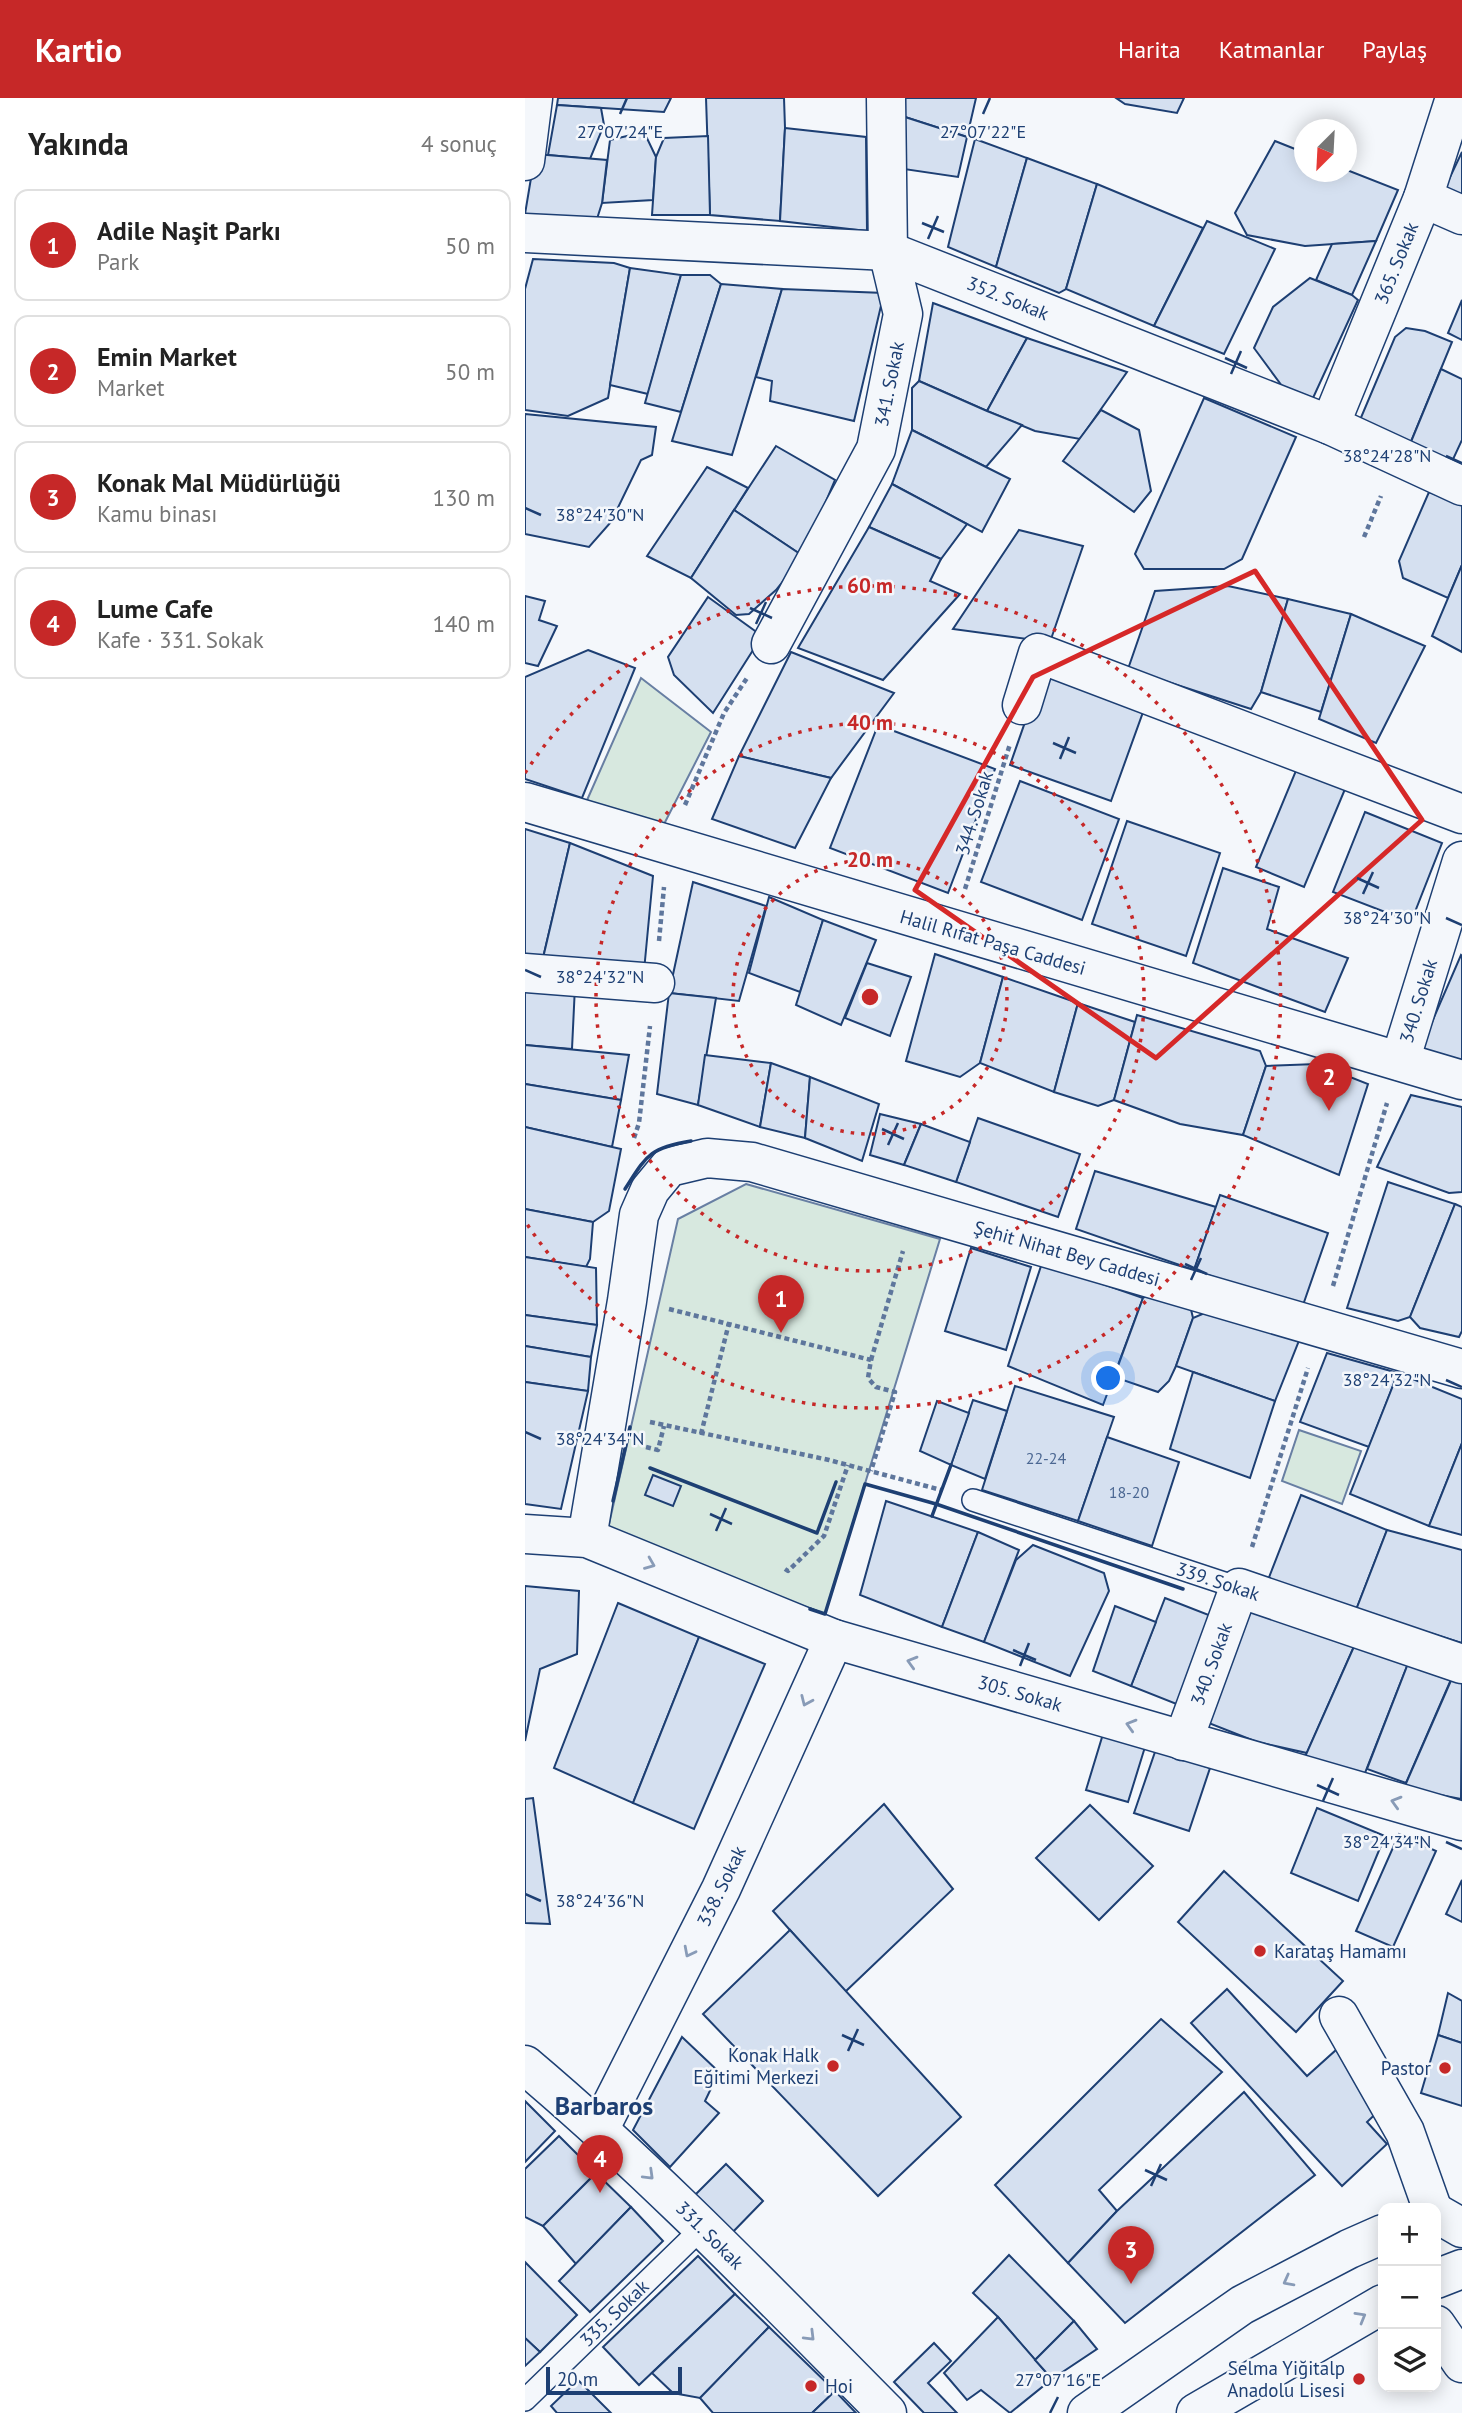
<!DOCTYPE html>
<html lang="tr">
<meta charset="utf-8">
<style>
:root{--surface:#fff;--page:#f6f6f6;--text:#222;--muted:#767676;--line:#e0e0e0;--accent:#c62828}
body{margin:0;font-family:"PT Sans",sans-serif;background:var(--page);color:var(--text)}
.controls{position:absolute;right:21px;bottom:21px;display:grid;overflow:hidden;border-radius:14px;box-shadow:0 4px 18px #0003}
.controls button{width:63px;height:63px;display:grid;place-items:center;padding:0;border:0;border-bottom:2px solid var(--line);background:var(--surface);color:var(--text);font:35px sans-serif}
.compass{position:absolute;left:769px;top:21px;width:63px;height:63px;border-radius:50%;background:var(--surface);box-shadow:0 4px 18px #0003;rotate:204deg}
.scale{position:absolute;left:21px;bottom:18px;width:136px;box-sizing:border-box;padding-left:7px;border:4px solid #1d3f73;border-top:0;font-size:19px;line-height:24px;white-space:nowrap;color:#1d3f73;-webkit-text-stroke:5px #f4f7fb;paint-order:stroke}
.you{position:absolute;left:584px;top:1281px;width:24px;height:24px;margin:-18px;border:5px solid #fff;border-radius:50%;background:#1a73e8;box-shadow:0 0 0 10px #1a73e833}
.badge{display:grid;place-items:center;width:46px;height:46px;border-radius:50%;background:var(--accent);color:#fff;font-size:23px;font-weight:700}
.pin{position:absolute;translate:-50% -58px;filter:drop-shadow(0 2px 4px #0008)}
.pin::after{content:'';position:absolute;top:37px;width:24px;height:21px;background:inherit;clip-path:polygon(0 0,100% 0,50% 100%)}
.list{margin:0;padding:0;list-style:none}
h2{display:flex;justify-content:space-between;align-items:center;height:91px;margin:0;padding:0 28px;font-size:30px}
h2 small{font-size:23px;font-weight:400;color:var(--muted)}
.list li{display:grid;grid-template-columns:46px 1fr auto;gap:21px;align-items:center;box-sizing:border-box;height:112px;margin:0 14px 14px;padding:0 14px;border:2px solid var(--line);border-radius:14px}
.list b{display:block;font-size:26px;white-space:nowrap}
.list p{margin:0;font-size:23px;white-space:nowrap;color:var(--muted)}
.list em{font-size:23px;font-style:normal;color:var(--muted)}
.icon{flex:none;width:38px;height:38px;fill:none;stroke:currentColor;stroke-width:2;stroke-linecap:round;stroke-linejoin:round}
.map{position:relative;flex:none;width:937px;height:2315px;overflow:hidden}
header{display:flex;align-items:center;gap:42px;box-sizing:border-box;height:98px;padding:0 35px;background:var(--accent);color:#fff}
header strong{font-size:33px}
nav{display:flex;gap:38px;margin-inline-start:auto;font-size:24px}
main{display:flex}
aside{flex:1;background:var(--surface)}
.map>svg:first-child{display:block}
</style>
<header>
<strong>Kartio</strong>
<nav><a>Harita</a><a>Katmanlar</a><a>Paylaş</a></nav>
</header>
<main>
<aside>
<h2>Yakında<small>4 sonuç</small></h2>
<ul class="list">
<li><span class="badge">1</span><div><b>Adile Naşit Parkı</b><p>Park</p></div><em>50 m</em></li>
<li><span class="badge">2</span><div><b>Emin Market</b><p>Market</p></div><em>50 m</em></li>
<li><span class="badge">3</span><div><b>Konak Mal Müdürlüğü</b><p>Kamu binası</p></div><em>130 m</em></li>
<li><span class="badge">4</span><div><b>Lume Cafe</b><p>Kafe · 331. Sokak</p></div><em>140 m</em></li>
</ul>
</aside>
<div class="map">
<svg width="937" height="2315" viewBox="0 0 937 2315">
<rect width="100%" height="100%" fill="#f4f7fb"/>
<g fill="#d7e8df" stroke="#687fa3" stroke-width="2">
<polygon points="116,580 186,634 134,736 59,709"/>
<polygon points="221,1086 415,1141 300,1516 82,1435 153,1121"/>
<polygon points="774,1332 836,1353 817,1406 757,1383"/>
</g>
<g fill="#d5e0f0" stroke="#1d3f73" stroke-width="2">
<polygon points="33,0 146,0 139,14 32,7"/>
<polygon points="181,0 259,0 260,30 255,123 185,117"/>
<polygon points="380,0 451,0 442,39 380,19"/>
<polygon points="591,0 659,0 652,15 600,6"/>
<polygon points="32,7 76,10 79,27 65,61 23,57"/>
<polygon points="380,19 442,39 433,79 372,70"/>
<polygon points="260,30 341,39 342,133 255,123"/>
<polygon points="119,34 131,59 128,102 77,105 85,42"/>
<polygon points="183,38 185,117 127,117 131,59 139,40"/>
<polygon points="450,41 502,60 471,169 423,149"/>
<polygon points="750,43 780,55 780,74 822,72 873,92 851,143 780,148 722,137 710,115"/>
<polygon points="937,54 937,107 916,98"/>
<polygon points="10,56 82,62 77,105 71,124 0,116"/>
<polygon points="502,60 572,86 541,191 534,195 471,169"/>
<polygon points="572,86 678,130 629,228 541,191"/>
<polygon points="682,123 750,151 699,256 629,228"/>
<polygon points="851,143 827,197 791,182 807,146"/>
<polygon points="8,161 89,165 105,170 83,300 43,318 0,312 0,191"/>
<polygon points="105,170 156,177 123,296 85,287"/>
<polygon points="156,177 185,177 196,186 156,314 120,305"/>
<polygon points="785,180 827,197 833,202 788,300 757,288 729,250 748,209"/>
<polygon points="196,186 257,191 207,357 147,343"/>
<polygon points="257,191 359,195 329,323 245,303 247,283 231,279"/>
<polygon points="937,202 937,242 923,235"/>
<polygon points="408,205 502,240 462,313 394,283"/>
<polygon points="881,230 900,233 927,244 883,351 832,329 870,239"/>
<polygon points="502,240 602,274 555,341 510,333 462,313"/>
<polygon points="916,271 937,281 937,342 924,370 883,351"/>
<polygon points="394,283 462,313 497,327 461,369 387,332 387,290"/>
<polygon points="679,300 771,339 717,461 699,471 619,471 610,456"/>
<polygon points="576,312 614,332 626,393 609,414 538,363"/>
<polygon points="0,316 131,329 127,357 116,362 86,424 64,449 0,436"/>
<polygon points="387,332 485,381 457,434 367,386"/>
<polygon points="251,348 310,382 278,458 209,412"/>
<polygon points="182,369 223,390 166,480 122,458"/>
<polygon points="367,386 442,426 416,461 344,429"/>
<polygon points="904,394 937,406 937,467 923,500 878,480 874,463"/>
<polygon points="209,412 278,458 251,492 224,516 211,517 166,480"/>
<polygon points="344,429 416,461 405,483 435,496 358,582 273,550"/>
<polygon points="494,432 558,448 525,544 428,531"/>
<polygon points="937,467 937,554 907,538"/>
<polygon points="703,488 763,501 736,594 726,611 603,571 630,493"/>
<polygon points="0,498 20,503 14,522 32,528 13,568 0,565"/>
<polygon points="183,499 237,538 188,615 149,577 143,559"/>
<polygon points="763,501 826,516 796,614 736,594"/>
<polygon points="826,516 900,548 851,645 794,621"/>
<polygon points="63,552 110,570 57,700 0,681 0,579"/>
<polygon points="266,554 369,595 306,680 214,658"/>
<polygon points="520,567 622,603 586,703 485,667"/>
<polygon points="353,627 470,671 423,795 305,750"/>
<polygon points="214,658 306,680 270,750 187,721"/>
<polygon points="775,663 823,684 779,789 731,769"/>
<polygon points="495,683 594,721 557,822 456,784"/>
<polygon points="840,714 917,745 886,824 808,794"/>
<polygon points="602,723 695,755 661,858 567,826"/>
<polygon points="0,731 45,745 18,860 0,857"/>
<polygon points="45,745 128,778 119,873 18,860"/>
<polygon points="698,770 754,789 742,831 823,860 800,914 668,865"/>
<polygon points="168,784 241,808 214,903 144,895"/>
<polygon points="244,799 298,822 275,894 224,875"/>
<polygon points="298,822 351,842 316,927 271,907"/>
<polygon points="410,856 478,879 455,965 435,979 381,963"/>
<polygon points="936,857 937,858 937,968 894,954"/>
<polygon points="342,865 386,879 365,938 320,920"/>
<polygon points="478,879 553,905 529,994 455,965"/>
<polygon points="0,882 50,888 47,951 0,947"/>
<polygon points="144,895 191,900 173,1007 132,996"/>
<polygon points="553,905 610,924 589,1002 573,1008 529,994"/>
<polygon points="612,917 735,953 741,968 718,1037 655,1026 589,1002"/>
<polygon points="0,947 104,957 96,1002 0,986"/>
<polygon points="180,957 246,965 235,1029 173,1007"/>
<polygon points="246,965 285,979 280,1040 235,1029"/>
<polygon points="792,966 843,986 814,1077 718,1037 741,968"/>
<polygon points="285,979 354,1006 337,1063 280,1040"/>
<polygon points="0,986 96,1002 87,1049 0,1029"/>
<polygon points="886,997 937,1009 937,1094 924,1095 852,1069"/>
<polygon points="355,1016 396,1026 379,1067 345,1057"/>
<polygon points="453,1020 555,1056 533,1119 431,1084"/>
<polygon points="396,1026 445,1044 431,1084 379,1067"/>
<polygon points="0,1029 96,1051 84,1113 68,1124 0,1111"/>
<polygon points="570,1073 691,1109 669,1172 551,1131"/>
<polygon points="863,1084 930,1106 885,1219 873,1223 822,1210"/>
<polygon points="695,1097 803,1135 777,1210 669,1172"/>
<polygon points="930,1106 937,1109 937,1233 934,1239 895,1230 885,1219"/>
<polygon points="0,1111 68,1124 65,1161 61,1169 0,1159"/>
<polygon points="446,1150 506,1169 481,1252 420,1233"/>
<polygon points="0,1159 71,1170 72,1227 0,1217"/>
<polygon points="517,1165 618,1200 578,1307 483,1268"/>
<polygon points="633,1191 664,1203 668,1220 651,1268 644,1283 633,1294 589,1279 618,1200"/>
<polygon points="689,1211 775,1240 750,1303 651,1268 668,1220"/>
<polygon points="0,1217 72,1227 66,1259 0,1248"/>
<polygon points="0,1248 66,1259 63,1293 0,1284"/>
<polygon points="802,1255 873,1275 844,1349 775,1324"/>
<polygon points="668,1274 750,1303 725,1380 645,1351"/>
<polygon points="873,1275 937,1301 937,1345 904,1428 825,1396"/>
<polygon points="0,1284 63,1293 36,1411 0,1406"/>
<polygon points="490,1288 589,1319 553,1423 457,1392"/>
<polygon points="448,1302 482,1313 460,1381 426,1367"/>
<polygon points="412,1303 444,1315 426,1367 395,1353"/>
<polygon points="582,1339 654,1364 627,1448 553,1423"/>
<polygon points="937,1345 937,1437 904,1428"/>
<polygon points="128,1377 156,1388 148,1408 120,1397"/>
<polygon points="776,1397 862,1432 831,1512 743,1482"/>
<polygon points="361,1403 453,1434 417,1529 335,1497"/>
<polygon points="862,1432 937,1452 937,1545 831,1512"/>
<polygon points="453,1434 494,1452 459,1544 417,1529"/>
<polygon points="508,1447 579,1475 584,1493 545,1578 459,1544 491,1462"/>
<polygon points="0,1488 54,1493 52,1556 15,1571 0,1643"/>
<polygon points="640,1500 694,1521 659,1609 606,1588"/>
<polygon points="93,1505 174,1539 108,1705 29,1670"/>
<polygon points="722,1505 831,1544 782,1655 732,1644 676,1622"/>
<polygon points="590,1508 631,1524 606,1588 568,1573"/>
<polygon points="174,1539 240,1566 169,1731 108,1705"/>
<polygon points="831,1544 884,1563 838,1680 779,1661"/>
<polygon points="884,1563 928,1577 881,1685 842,1671"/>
<polygon points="931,1571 937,1574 936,1701 879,1690"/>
<polygon points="578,1636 620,1649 603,1704 561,1692"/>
<polygon points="631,1651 685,1670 664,1733 609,1715"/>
<polygon points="8,1700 25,1826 0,1825 0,1701"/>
<polygon points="359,1706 428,1791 320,1894 248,1813"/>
<polygon points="565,1707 628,1768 574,1822 511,1760"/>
<polygon points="792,1710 860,1738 833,1803 766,1775"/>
<polygon points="874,1736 911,1753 868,1849 831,1833"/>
<polygon points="699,1773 818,1883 771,1934 653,1824"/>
<polygon points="937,1782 937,1824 921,1816"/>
<polygon points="265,1832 436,2019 353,2098 178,1916"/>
<polygon points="702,1891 782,1978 811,1952 861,2006 842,2024 862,2046 817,2088 666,1925"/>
<polygon points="923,1895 937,1903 937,1945 913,1937"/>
<polygon points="636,1921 697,1974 574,2092 592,2113 543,2165 470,2087"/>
<polygon points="913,1937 937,1945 937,2008 896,1995"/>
<polygon points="157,1939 194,1974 180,2003 194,2015 145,2069 108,2032"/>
<polygon points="719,1994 790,2077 600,2225 543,2165 592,2113"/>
<polygon points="0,2003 30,2033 0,2064"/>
<polygon points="34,2038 71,2075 18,2128 0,2119 0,2071"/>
<polygon points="201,2066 238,2103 202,2140 164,2103"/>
<polygon points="71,2075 106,2109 51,2166 18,2128"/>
<polygon points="106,2109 138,2143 65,2214 34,2183"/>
<polygon points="484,2157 549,2223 510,2262 473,2219 448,2195"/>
<polygon points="173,2158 210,2196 114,2287 78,2249"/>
<polygon points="0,2164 52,2217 15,2254 0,2240"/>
<polygon points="210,2196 244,2229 175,2300 148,2295 127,2275"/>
<polygon points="473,2219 527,2281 485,2315 456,2292 442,2302 419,2275"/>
<polygon points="549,2223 572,2251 527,2281 510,2262"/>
<polygon points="244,2229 310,2293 287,2315 188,2315 175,2300"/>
<polygon points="0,2240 15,2254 0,2268"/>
<polygon points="409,2245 426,2263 403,2285 432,2315 399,2315 369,2284"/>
<polygon points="53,2282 86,2315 32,2315 26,2308"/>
<polygon points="310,2293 331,2315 287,2315"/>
</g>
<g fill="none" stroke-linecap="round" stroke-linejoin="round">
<g stroke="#1d3f73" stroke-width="24">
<g id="service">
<polyline points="448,1402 714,1490"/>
<polyline points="0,2302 178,2129"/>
</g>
</g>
<g stroke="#1d3f73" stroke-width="41">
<g id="minor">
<polyline points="0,63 8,0"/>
<polyline points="898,100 937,117"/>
<polyline points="0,135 363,153 805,327 937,388"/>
<polyline points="805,327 898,100 930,0"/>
<polyline points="246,546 351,351 378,216 363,153 361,0"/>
<polyline points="497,607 513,555 937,716"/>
<polyline points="0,875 130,885"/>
<polyline points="875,963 937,763"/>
<polyline points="0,1436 62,1440 309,1541 937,1723"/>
<polyline points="62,1440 102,1203 114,1117 125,1092 144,1069 182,1060 227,1064 937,1271"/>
<polyline points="658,1643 714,1490 937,1566"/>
<polyline points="814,1918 880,2034 907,2110"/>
<path d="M0,1967C128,2075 244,2196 362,2315"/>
<polyline points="75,2030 196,1791 309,1541"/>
</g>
</g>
<g stroke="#1d3f73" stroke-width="41">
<polyline id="tertiary" points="0,704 937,982"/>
</g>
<g stroke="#1d3f73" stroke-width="41">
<g id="primary">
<polyline points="911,2115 937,2130"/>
<polyline points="911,2181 937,2171"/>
<polyline points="911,2227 937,2265"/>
<polyline points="562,2315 717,2207 824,2151 858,2136"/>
<polyline points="671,2315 858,2206"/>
</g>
</g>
<g stroke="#5e769c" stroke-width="4.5" stroke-dasharray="5 3.5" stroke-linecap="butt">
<polyline points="839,439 856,398"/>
<polyline points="160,707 199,615 222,580"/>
<polyline points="440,791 485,646"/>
<polyline points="134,843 139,789"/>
<polyline points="109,1040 114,1025 125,928"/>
<polyline points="808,1188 862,1005"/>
<polyline points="144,1211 346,1262 343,1280 351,1289 370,1294 346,1373"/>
<polyline points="346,1262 378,1153"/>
<polyline points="125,1324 304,1362 416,1392"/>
<polyline points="176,1336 204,1225"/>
<polyline points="121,1349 133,1352 139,1328"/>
<polyline points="727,1449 783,1270"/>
<polyline points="260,1471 263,1473 299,1438 323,1367"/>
</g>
<use href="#service" stroke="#f4f7fb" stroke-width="21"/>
<use href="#minor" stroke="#f4f7fb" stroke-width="38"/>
<use href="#tertiary" stroke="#f4f7fb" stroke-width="38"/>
<use href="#primary" stroke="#f4f7fb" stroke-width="38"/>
<g stroke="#1d3f73" stroke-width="3.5">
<path d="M100,1091C122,1057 124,1050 166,1043"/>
<polyline points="125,1370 292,1435 311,1384"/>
<polyline points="88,1403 105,1329"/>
<polyline points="407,1418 426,1367"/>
<polyline points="285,1511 300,1516 340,1386 411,1406 658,1491"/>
</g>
</g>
<defs><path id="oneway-chevron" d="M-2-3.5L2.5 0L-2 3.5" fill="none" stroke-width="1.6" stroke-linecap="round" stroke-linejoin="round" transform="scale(1.75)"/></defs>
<g stroke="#889bb7">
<use href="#oneway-chevron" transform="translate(125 1466) rotate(22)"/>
<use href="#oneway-chevron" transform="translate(387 1564) rotate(-164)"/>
<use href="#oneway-chevron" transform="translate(281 1603) rotate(114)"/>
<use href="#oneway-chevron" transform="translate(606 1627) rotate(-164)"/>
<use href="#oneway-chevron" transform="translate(871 1704) rotate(-164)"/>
<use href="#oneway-chevron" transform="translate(164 1854) rotate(117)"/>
<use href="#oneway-chevron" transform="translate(124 2077) rotate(44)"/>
<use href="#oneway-chevron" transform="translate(763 2183) rotate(152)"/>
<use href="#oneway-chevron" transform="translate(836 2219) rotate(-30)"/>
<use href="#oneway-chevron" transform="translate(285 2238) rotate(45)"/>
</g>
<path fill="none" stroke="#d62828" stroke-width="5" stroke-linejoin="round" d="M730,473L897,722L631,960L390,792L508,579Z"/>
<path fill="none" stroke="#1d3f73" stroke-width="2.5" d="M95,16L102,0M458,16L465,0M397,125L419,134M403,141L413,118M700,260L722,270M706,276L716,253M921,358L937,365M0,410L16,417M225,510L247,520M231,526L241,504M528,645L551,655M535,661L544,639M832,780L854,790M838,796L848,774M921,820L937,827M0,872L16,879M357,1031L379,1041M363,1047L373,1025M660,1166L682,1176M666,1182L676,1160M921,1282L937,1289M0,1334L16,1341M185,1416L207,1426M191,1433L201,1410M488,1552L511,1562M495,1568L504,1545M792,1687L814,1697M798,1703L808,1680M921,1744L937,1751M0,1796L16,1803M317,1937L339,1947M323,1953L333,1931M620,2072L642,2082M626,2088L636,2066M525,2315L533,2299"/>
<g fill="none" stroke="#c62828" stroke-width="3.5" stroke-dasharray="3.5 7">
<circle cx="345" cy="899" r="137"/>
<circle cx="345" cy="899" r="274"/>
<path d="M0 675A411 411 0 1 1 0 1123"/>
</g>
<g fill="#c62828" stroke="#f4f7fb" stroke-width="2.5">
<circle cx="735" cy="1853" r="7"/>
<circle cx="308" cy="1968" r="7"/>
<circle cx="920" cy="1970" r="7"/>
<circle cx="834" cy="2281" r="7"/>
<circle cx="286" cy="2288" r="7"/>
</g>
<g text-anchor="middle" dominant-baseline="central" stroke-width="5" stroke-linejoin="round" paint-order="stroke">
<g font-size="16" fill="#4b6792">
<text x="521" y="1360">22-24</text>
<text x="604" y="1394">18-20</text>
</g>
<g font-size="19" fill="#1d3f73" stroke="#f4f7fb">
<text transform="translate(871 165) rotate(-68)">365. Sokak</text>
<text transform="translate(483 200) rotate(22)">352. Sokak</text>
<text transform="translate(364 286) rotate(-79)">341. Sokak</text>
<text transform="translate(449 715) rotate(-73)">344. Sokak</text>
<text transform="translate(468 844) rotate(16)">Halil Rıfat Paşa Caddesi</text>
<text transform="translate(893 903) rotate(-73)">340. Sokak</text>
<text transform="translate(542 1155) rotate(16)">Şehit Nihat Bey Caddesi</text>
<text transform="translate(693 1483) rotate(18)">339. Sokak</text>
<text transform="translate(686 1566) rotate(-70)">340. Sokak</text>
<text transform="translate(495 1595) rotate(16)">305. Sokak</text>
<text transform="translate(196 1788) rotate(-64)">338. Sokak</text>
<text transform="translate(185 2137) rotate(45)">331. Sokak</text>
<text transform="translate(89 2215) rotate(-44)">335. Sokak</text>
</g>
<g font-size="19" fill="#1d3f73" stroke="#f4f7fb" text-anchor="end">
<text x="749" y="1853" text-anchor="start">Karataş Hamamı</text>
<text x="294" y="1957">Konak Halk<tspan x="294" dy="22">Eğitimi Merkezi</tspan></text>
<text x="906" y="1970">Pastor</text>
<text x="820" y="2270">Selma Yiğitalp<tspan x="820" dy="22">Anadolu Lisesi</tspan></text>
<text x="300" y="2288" text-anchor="start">Hoi</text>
</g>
<g font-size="26" font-weight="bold" fill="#1d3f73" stroke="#f4f7fb">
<text x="79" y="2007">Barbaros</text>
</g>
</g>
<g font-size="18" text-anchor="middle" fill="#1d3f73" stroke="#f4f7fb" stroke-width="5" stroke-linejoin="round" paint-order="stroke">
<text x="95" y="40">27°07'24"E</text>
<text x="458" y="40">27°07'22"E</text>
<text x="862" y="364">38°24'28"N</text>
<text x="75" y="423">38°24'30"N</text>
<text x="862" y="826">38°24'30"N</text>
<text x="75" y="885">38°24'32"N</text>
<text x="862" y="1288">38°24'32"N</text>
<text x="75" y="1347">38°24'34"N</text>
<text x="862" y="1750">38°24'34"N</text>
<text x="75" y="1809">38°24'36"N</text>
<text x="533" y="2288">27°07'16"E</text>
</g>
<circle cx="345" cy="899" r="10" fill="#c62828" stroke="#f4f7fb" stroke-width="3.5"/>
<g font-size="21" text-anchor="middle" font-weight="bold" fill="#c62828" stroke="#f4f7fb" stroke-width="5" stroke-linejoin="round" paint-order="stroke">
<text x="345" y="495">60 m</text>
<text x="345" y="632">40 m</text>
<text x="345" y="769">20 m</text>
</g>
</svg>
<div class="controls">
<button>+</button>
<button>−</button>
<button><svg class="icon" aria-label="layers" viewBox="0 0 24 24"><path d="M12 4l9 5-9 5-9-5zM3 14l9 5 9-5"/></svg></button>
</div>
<svg class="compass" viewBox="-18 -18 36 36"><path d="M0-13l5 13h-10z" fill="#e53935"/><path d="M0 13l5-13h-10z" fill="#767676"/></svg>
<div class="scale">20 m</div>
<div class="you"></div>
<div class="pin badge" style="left:256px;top:1235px">1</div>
<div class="pin badge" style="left:804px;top:1013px">2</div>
<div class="pin badge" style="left:606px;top:2186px">3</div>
<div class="pin badge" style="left:75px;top:2095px">4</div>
</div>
</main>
